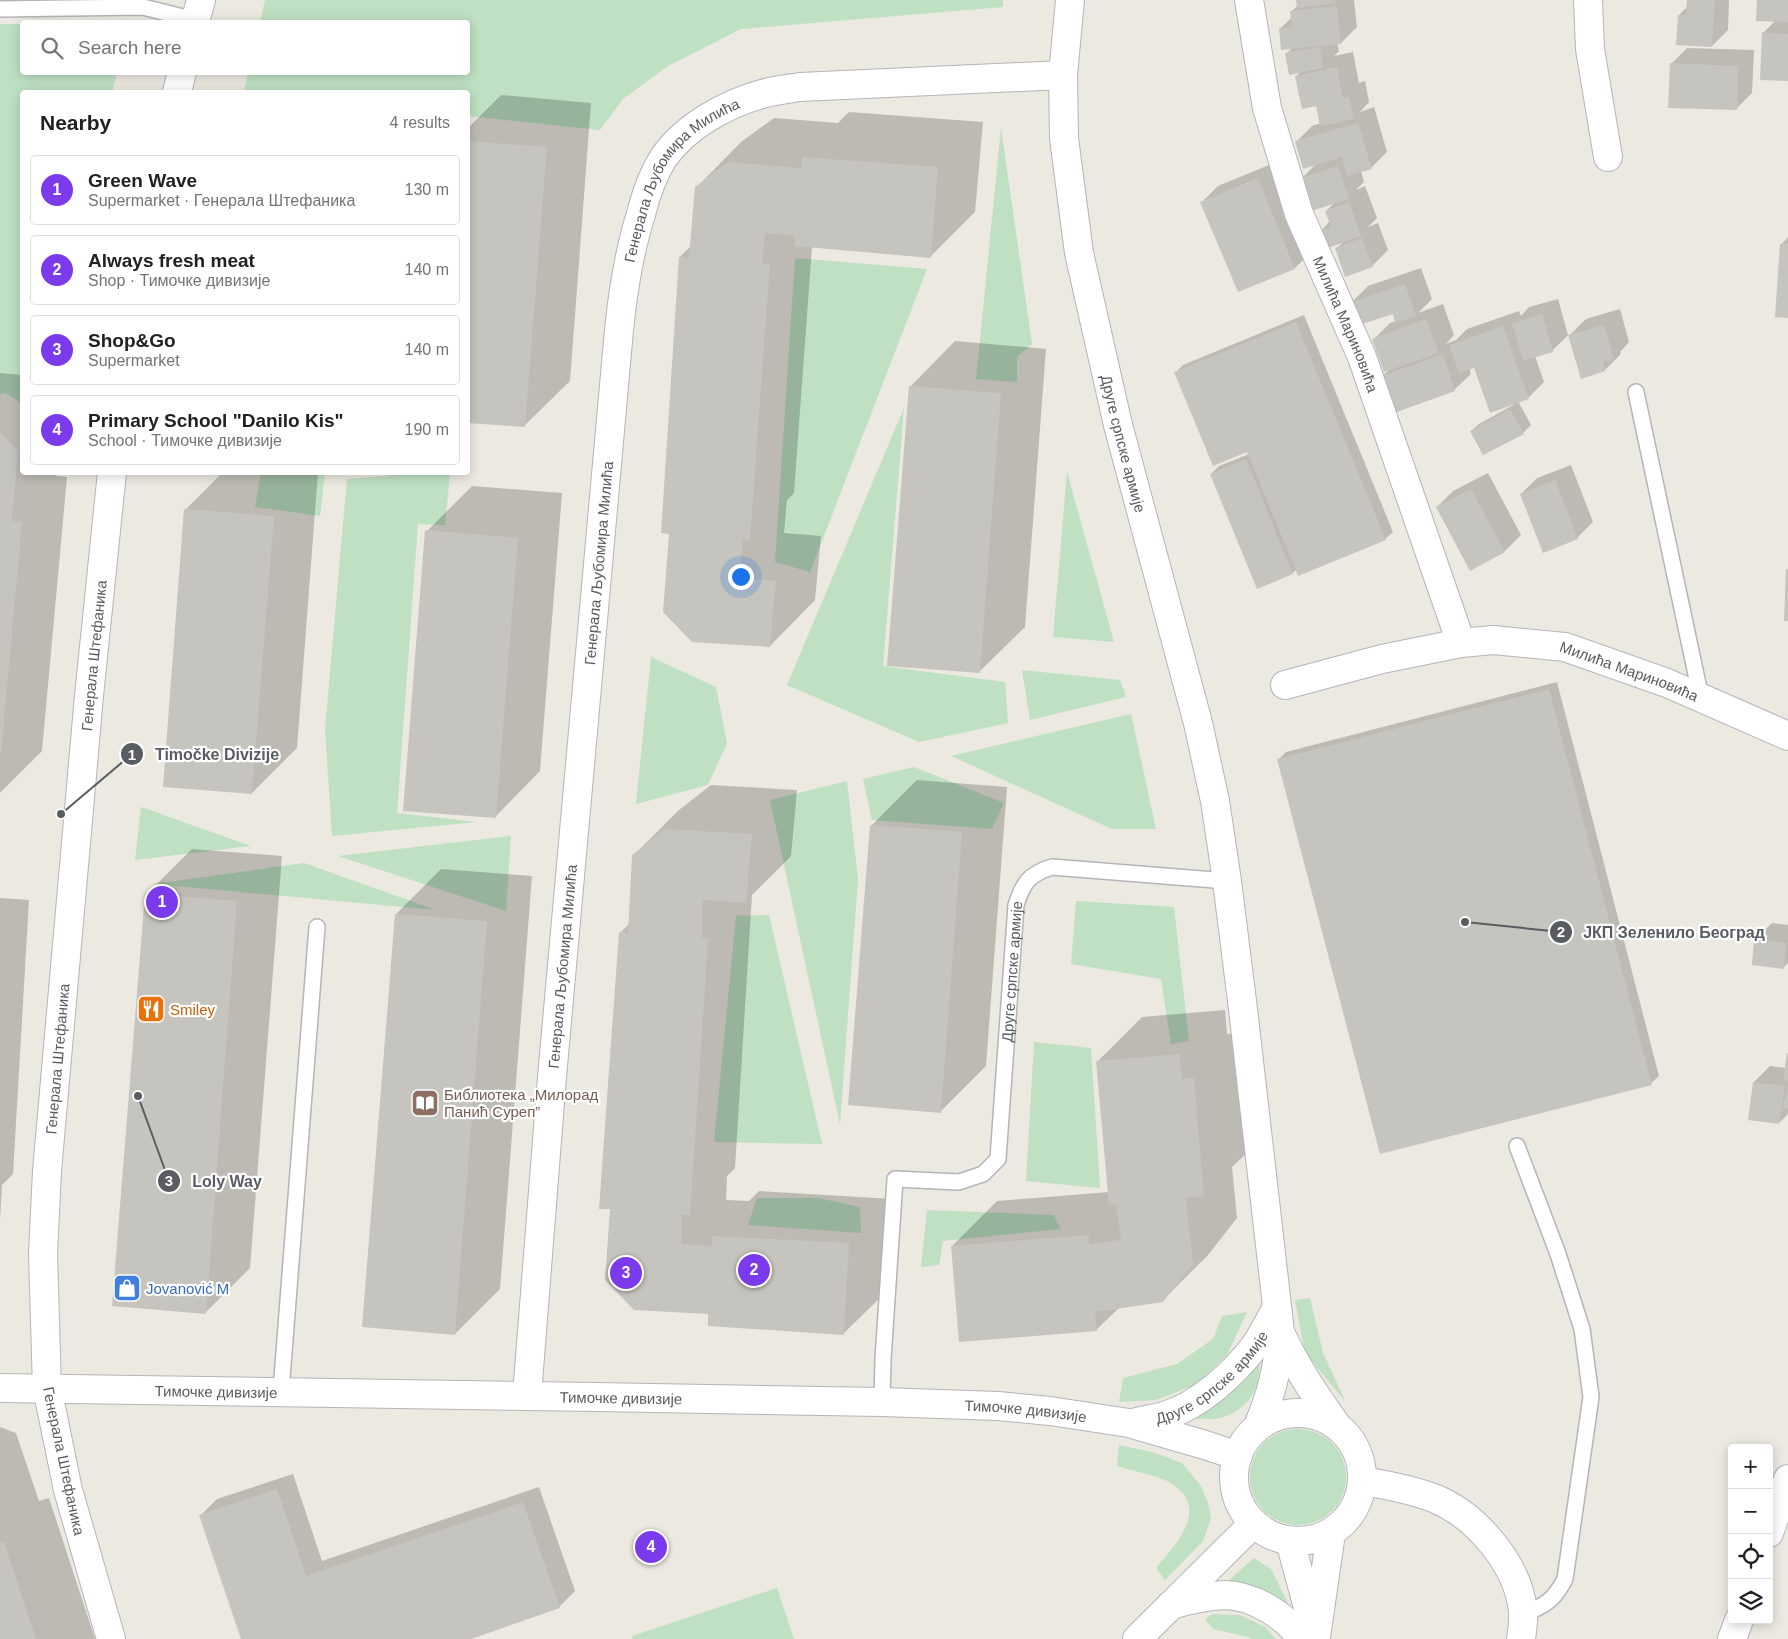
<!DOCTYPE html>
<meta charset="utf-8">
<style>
:root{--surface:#fff;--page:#f2f2f2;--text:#202124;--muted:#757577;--line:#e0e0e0;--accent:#7c3aed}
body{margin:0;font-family:Helvetica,sans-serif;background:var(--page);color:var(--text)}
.controls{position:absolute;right:15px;bottom:15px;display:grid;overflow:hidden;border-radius:5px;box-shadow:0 2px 12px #0003}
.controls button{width:45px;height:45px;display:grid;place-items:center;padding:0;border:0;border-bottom:1px solid var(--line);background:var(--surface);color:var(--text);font:25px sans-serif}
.you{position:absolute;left:740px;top:576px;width:18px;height:18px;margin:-12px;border:4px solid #fff;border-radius:50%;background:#1a73e8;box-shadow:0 0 0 8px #1a73e833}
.badge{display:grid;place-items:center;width:32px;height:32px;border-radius:50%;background:var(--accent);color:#fff;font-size:16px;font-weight:700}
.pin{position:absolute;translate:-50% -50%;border:2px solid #fff;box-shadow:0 1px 5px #0006}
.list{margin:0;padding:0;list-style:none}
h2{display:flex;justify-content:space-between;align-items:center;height:65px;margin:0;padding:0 20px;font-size:21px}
h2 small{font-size:16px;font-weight:400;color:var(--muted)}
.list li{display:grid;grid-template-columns:32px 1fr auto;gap:15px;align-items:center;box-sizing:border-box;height:70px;margin:0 10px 10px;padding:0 10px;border:1px solid var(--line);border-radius:5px}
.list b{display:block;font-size:19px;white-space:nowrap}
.list p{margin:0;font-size:16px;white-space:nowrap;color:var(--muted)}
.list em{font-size:16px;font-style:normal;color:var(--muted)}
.icon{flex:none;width:28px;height:28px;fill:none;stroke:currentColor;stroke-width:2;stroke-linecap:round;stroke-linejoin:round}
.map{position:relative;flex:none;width:1788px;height:1639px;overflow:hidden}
.search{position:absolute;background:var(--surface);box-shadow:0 2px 12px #0003;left:20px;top:20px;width:450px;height:55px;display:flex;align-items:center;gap:12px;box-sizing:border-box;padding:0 18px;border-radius:5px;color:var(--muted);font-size:19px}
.panel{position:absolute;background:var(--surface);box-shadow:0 2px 12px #0003;left:20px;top:90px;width:450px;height:385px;border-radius:5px}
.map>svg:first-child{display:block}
</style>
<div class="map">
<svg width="1788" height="1639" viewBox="0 0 1788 1639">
<rect width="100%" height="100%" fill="#ebe9e0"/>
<g fill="#bfe0c2">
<polygon points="265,0 1003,0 1003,7 741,29 668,66 623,99 600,130 468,116 468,92 244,92 248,73 468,72 468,22 260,22"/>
<polygon points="0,24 22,24 22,72 117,73 112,92 22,92 22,404 6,393 0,394"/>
<polygon points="1001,128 1032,344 1017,357 1017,382 976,379"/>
<polygon points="795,258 927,269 810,572 775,562"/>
<polygon points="904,408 883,666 1005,682 1008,723 919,742 787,685"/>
<polygon points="261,472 325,473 320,516 255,507"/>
<polygon points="1067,472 1114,642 1053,637"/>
<polygon points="387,473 450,473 445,525 418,524 397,813 477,822 332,836 325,729 347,479 386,476"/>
<polygon points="651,657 716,687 727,743 708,785 636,804"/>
<polygon points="1022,670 1120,680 1126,697 1030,720"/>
<polygon points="1131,714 1156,829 1112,829 951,756"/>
<polygon points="914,767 1004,803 992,829 872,820 863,779"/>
<polygon points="847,781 858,879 840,1124 770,800"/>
<polygon points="141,807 251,846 135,860"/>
<polygon points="511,836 506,911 338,856"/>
<polygon points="304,863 436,910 154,884"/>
<polygon points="1076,901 1174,907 1189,1041 1171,1044 1161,979 1071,964"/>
<polygon points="769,915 822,1144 714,1142 736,916"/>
<polygon points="1034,1042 1091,1048 1100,1188 1026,1181"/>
<polygon points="757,1198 818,1198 860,1207 861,1233 748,1225"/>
<polygon points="927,1210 1054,1215 1061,1229 943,1241 939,1265 921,1267"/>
<polygon points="1310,1298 1323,1353 1345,1401 1305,1353 1295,1300"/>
<polygon points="1247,1312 1227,1355 1195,1385 1156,1400 1119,1402 1123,1378 1177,1364 1213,1339 1222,1316"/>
<path d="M1259,1359C1262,1387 1248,1411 1220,1418C1212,1420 1202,1418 1193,1419L1205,1411Z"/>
<circle cx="1298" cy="1477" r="48"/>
<path d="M1119,1445L1152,1452L1182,1463L1201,1486L1208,1503L1211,1518L1203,1541L1165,1580L1156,1568C1177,1543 1212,1507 1169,1482C1156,1475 1132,1471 1117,1466Z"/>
<polygon points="1254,1558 1271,1569 1291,1609 1264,1596 1228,1581"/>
<polygon points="777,1588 794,1639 633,1639 632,1636"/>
<polygon points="1213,1614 1240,1615 1265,1627 1276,1639 1252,1639 1248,1637 1213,1629 1205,1619"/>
</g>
<g fill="#0003">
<polygon points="1297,0 1354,0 1357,27 1341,43 1337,43 1339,51 1334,56 1353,52 1359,83 1365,81 1369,102 1360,112 1374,107 1387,152 1371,168 1361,171 1364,182 1356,190 1365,186 1377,218 1368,227 1378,223 1388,250 1372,266 1336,249 1344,241 1320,232 1330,221 1326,211 1335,202 1302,178 1317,163 1296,142 1312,126 1321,123 1317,104 1296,76 1302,71 1287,53 1292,48 1280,29 1292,17 1292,11 1298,5"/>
<polygon points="1689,0 1729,0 1728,30 1712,46 1679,15 1688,6"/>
<polygon points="1758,0 1788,0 1788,80 1763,33 1776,20"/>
<polygon points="1687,48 1754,50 1752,93 1736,109 1671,64"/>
<polygon points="276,91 298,92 274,92"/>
<polygon points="501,95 591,103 570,381 524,426 468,421 468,128"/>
<polygon points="849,112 983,122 975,212 930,257 812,247 794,493 787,500 784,533 821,536 815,600 770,646 671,532 680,257 691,246 696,188 741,142 774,118 838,123"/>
<polygon points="1274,163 1311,252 1295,268 1239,291 1202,202 1218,186"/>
<polygon points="1788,237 1788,317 1781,245"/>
<polygon points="1421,268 1432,299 1418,313 1443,304 1454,335 1446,344 1456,340 1467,329 1519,311 1521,316 1529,307 1558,299 1568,335 1552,351 1535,356 1544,382 1528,398 1518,401 1531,425 1523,433 1471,431 1479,424 1515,404 1474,366 1469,368 1471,374 1454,390 1382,376 1390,369 1374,339 1390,323 1396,321 1393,312 1352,302 1368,286"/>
<polygon points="1620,309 1629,342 1620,352 1621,354 1605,370 1570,335 1586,319"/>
<polygon points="1304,315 1393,532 1385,539 1297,569 1293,573 1258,587 1211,474 1219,466 1249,454 1248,450 1176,372 1183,365"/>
<polygon points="955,341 1046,349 1025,627 979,672 910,387"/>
<polygon points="0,373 22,375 22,472 57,472 56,476 67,477 42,751 0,793"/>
<polygon points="1571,465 1593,522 1577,538 1521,494 1537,478"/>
<polygon points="223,472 318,472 297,748 252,793 185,510"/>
<polygon points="1488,473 1521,535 1505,551 1437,507 1453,491"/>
<polygon points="472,486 562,493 540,771 495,817 427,531"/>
<polygon points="1557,682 1659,1076 1651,1083 1279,759 1286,752"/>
<polygon points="917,780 1007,787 986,1066 941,1111 849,1103 872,825"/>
<polygon points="711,785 797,790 791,856 752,895 735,1168 727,1176 726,1200 749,1201 759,1191 893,1199 889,1289 843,1334 709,1313 611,1208 620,933 629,924 633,856 679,810"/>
<polygon points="192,849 282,856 250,1268 205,1313 147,894"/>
<polygon points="441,869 532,876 500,1289 455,1334 396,914"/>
<polygon points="0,898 29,900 13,1174 2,1185 0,1221"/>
<polygon points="1772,923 1788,925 1788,963 1783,968 1756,939"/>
<polygon points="1225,1010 1227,1034 1238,1033 1249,1151 1232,1167 1237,1218 1208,1255 1162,1301 1119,1308 1096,1330 952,1246 997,1201 1109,1192 1097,1062 1142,1017"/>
<polygon points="1788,1053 1788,1114 1779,1123 1749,1119 1754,1082 1770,1066 1786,1068"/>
<polygon points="0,1427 16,1433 39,1501 49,1498 95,1639 0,1639"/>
<polygon points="293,1474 322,1561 539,1487 575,1591 559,1607 467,1639 243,1639 200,1516 217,1499"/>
</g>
<g fill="#c6c4be">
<polygon points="1296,0 1335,0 1335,3 1297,8"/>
<polygon points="1687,0 1715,0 1712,47 1676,45 1678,15 1686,15"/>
<polygon points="1757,0 1788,0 1788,22 1756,21"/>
<polygon points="1337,6 1341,44 1281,50 1279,28 1292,27 1290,11"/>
<polygon points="1762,32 1788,34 1788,81 1760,80"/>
<polygon points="1320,47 1323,68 1289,75 1285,53"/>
<polygon points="1670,63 1738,66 1737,110 1668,108"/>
<polygon points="1337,67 1343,98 1349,97 1354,119 1320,126 1316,106 1302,109 1295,76"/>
<polygon points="1358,123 1372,169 1347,176 1342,157 1303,169 1295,141"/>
<polygon points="468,141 547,147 525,427 468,423"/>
<polygon points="802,157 938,167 931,258 795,246 795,236 765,233 762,263 770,264 759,414 750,540 743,539 740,578 776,581 770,647 692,642 663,612 669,534 661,533 679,257 689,258 695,187 728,162 801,168"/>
<polygon points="1338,166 1349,199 1311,211 1301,178"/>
<polygon points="1258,178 1295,269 1238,292 1200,202"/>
<polygon points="1349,202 1361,236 1325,249 1319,232 1331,227 1325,211"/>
<polygon points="1362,238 1373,267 1345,277 1335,248"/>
<polygon points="1780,244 1788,244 1788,318 1775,317"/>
<polygon points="1405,284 1416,316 1395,323 1393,314 1359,325 1351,302"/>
<polygon points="1542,314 1553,352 1523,361 1512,323"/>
<polygon points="1426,319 1439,353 1384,372 1372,339"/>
<polygon points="1296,322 1386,540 1298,576 1247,452 1213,466 1174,372"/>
<polygon points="1604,325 1614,359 1603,362 1605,371 1581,379 1568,335"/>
<polygon points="1503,326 1529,399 1490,413 1474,368 1459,373 1449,345"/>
<polygon points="1443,354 1455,391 1394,413 1381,376"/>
<polygon points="909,386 1001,393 980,673 887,666"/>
<polygon points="1510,409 1524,434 1483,455 1470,431"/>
<polygon points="0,432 18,451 12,521 22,522 1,753 0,753"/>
<polygon points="1246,459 1293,574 1257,589 1210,474"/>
<polygon points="1555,480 1578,539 1543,553 1520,494"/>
<polygon points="1471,489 1505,552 1470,571 1436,507"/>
<polygon points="184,509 274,516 252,794 163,787"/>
<polygon points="425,530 518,538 496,818 403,811"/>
<polygon points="1786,569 1788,569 1788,621 1784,621"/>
<polygon points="1549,689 1652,1085 1380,1154 1277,759"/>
<polygon points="870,825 962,832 941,1113 848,1105"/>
<polygon points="665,829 752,834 746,903 703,900 702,938 708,939 700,1064 690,1215 682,1215 681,1244 712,1246 712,1236 849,1243 844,1335 708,1326 708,1314 634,1310 605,1280 610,1209 599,1209 619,932 628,933 632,855"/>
<polygon points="145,893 237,901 206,1314 112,1306"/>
<polygon points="395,914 487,921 455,1335 362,1327"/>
<polygon points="1754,939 1786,943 1784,969 1752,965"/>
<polygon points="1787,1053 1788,1053 1788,1081 1783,1080"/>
<polygon points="1180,1054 1182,1079 1194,1078 1204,1197 1186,1198 1193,1264 1163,1302 1095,1312 1097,1331 959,1342 951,1246 1089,1235 1089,1244 1121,1240 1116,1204 1109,1205 1096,1061"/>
<polygon points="1753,1082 1785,1086 1779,1124 1748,1120"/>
<polygon points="1787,1088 1788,1088 1788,1109 1783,1108"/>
<polygon points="277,1489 306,1576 523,1502 560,1608 471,1639 241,1639 199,1515"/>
<polygon points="4,1542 36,1639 0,1639 0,1543"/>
</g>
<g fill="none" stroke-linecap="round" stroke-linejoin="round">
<g stroke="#b3b5ba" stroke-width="18">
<g id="service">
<polyline points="0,9 143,7 195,20"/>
<polyline points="1636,392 1701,698"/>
<path d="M1517,1146L1558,1254L1582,1329L1591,1397L1565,1579C1554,1600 1546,1605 1524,1614"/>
<polyline points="281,1391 317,927"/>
<path id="s1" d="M882,1402L883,1359L895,1179L959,1182L983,1174L998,1159L1016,905C1023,883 1029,874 1052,867L1227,881"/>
</g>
</g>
<g stroke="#b3b5ba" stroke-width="30">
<g id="minor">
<path id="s2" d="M1070,0L1063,75L1064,138L1079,253L1118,425L1198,723L1215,801L1227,881L1243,1009L1280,1332C1279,1365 1271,1396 1258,1426"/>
<path id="s3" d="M1249,0L1267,108L1299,214L1362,357L1461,643"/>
<polyline points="1588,0 1590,49 1608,157"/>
<polyline points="195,22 201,0"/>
<polyline points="177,92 182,72"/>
<path id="s4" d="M1285,685L1382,659L1461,643L1493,640L1565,647L1667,683L1788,736"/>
<path d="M1280,1332C1295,1366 1316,1396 1337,1426"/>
<path id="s5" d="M0,1388L597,1397L882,1402L998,1406L1050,1411L1129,1423L1205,1445L1238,1456"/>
<path id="s6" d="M527,1395L552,1077L619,330C623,290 629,252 641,214C646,194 653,174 664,157C686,126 726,104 762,94C774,90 788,89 800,87L1063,75"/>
<circle cx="1298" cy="1477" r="64"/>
<path id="s7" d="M1133,1423C1143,1420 1154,1419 1164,1416C1199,1406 1236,1372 1257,1343C1264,1332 1270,1320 1276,1309"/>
<path d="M1363,1481C1387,1485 1414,1490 1436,1499C1478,1517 1519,1566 1523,1612C1524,1621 1522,1630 1521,1639"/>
<polyline points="1290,1541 1313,1626"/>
<path d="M1171,1605C1188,1600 1206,1596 1224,1595C1253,1595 1286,1616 1302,1639"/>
<polyline points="1316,1637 1331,1533"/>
<path id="s8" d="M111,1639L68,1490L47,1388L43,1254L47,1171L89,696L112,472"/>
<polyline points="1137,1639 1254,1523"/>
</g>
</g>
<g stroke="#b3b5ba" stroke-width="30">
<g id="tertiary">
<polyline points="1769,1533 1788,1479"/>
<polyline points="1732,1639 1739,1620"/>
</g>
</g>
<use href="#service" stroke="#fff" stroke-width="15"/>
<use href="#minor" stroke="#fff" stroke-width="28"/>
<use href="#tertiary" stroke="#fff" stroke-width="28"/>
</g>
<defs>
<g id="restaurant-square" transform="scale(1.4375)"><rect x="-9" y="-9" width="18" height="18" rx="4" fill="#e8710a" stroke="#fff"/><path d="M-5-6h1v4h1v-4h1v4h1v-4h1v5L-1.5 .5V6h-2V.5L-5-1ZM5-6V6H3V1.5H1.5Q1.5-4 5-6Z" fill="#fff"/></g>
<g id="library-square" transform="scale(1.4375)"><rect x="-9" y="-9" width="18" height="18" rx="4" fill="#8d6e63" stroke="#fff"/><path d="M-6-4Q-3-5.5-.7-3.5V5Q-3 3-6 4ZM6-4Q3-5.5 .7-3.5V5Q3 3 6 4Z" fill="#fff"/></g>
<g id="shop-square" transform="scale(1.4375)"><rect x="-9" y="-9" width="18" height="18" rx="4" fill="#3f7fe0" stroke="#fff"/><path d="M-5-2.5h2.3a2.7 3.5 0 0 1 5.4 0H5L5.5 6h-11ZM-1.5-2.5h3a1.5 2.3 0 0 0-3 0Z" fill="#fff"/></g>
</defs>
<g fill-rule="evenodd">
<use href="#restaurant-square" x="151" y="1009"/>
<use href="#library-square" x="425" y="1103"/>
<use href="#shop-square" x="127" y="1288"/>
</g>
<g text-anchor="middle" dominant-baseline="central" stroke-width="4.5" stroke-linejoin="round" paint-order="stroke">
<g font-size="15" fill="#595c60" stroke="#fff">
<text stroke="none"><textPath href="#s6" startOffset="1240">Генерала Љубомира Милића</textPath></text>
<text stroke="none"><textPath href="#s3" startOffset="340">Милића Мариновића</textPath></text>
<text stroke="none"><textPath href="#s2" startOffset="450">Друге српске армије</textPath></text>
<text stroke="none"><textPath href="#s6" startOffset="835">Генерала Љубомира Милића</textPath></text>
<text stroke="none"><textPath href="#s8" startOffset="994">Генерала Штефаника</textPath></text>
<text stroke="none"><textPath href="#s4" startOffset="354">Милића Мариновића</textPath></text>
<text stroke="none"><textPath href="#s6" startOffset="430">Генерала Љубомира Милића</textPath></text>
<text stroke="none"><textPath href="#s1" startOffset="522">Друге српске армије</textPath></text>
<text stroke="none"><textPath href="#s8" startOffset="589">Генерала Штефаника</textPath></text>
<text stroke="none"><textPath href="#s7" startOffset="94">Друге српске армије</textPath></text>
<text stroke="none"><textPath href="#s5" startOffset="216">Тимочке дивизије</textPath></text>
<text stroke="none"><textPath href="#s5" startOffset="621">Тимочке дивизије</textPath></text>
<text stroke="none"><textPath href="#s5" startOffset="1026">Тимочке дивизије</textPath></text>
<text transform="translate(64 1461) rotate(78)">Генерала Штефаника</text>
</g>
<g font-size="15" fill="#c56008" stroke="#fff" text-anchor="start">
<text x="170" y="1009">Smiley</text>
</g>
<g font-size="15" fill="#785e54" stroke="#fff" text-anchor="start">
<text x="444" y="1094">Библиотека „Милорад<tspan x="444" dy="17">Панић Суреп”</tspan></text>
</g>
<g font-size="15" fill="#366cbe" stroke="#fff" text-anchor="start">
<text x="146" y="1288">Jovanović M</text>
</g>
</g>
<path fill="none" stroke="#595c60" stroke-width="2" d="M61 814L132 754M1465 922L1561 932M138 1096L169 1181"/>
<g fill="#595c60" stroke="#fff" stroke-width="2">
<circle cx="61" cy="814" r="5"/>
<circle cx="1465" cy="922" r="5"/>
<circle cx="138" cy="1096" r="5"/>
<circle cx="132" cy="754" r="12"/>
<circle cx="1561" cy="932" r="12"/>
<circle cx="169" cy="1181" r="12"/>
</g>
<g font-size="15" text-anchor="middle" font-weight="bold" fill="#fff">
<text x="132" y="760">1</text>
<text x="1561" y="937">2</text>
<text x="169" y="1186">3</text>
</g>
<g font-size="16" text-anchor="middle" font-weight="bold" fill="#595c60" stroke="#fff" stroke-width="4.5" stroke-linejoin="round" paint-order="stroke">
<text x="217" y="760">Timočke Divizije</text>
<text x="1674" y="938">ЈКП Зеленило Београд</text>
<text x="227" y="1187">Loly Way</text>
</g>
</svg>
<div class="controls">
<button>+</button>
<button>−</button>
<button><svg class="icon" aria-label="locate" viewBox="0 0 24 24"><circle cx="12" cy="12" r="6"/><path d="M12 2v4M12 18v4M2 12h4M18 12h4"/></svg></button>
<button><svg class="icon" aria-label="layers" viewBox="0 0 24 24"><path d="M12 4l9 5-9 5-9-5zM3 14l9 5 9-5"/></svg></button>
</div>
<div class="you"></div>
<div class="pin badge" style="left:162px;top:902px">1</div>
<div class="pin badge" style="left:754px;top:1270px">2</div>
<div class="pin badge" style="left:626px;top:1273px">3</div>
<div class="pin badge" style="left:651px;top:1547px">4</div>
<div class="search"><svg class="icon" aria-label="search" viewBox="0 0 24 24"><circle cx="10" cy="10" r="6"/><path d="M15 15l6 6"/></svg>Search here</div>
<section class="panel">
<h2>Nearby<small>4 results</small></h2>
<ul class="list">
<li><span class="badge">1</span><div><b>Green Wave</b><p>Supermarket · Генерала Штефаника</p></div><em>130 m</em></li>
<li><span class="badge">2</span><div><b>Always fresh meat</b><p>Shop · Тимочке дивизије</p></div><em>140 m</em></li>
<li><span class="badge">3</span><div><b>Shop&amp;Go</b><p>Supermarket</p></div><em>140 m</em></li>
<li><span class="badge">4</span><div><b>Primary School &quot;Danilo Kis&quot;</b><p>School · Тимочке дивизије</p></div><em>190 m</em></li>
</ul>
</section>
</div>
